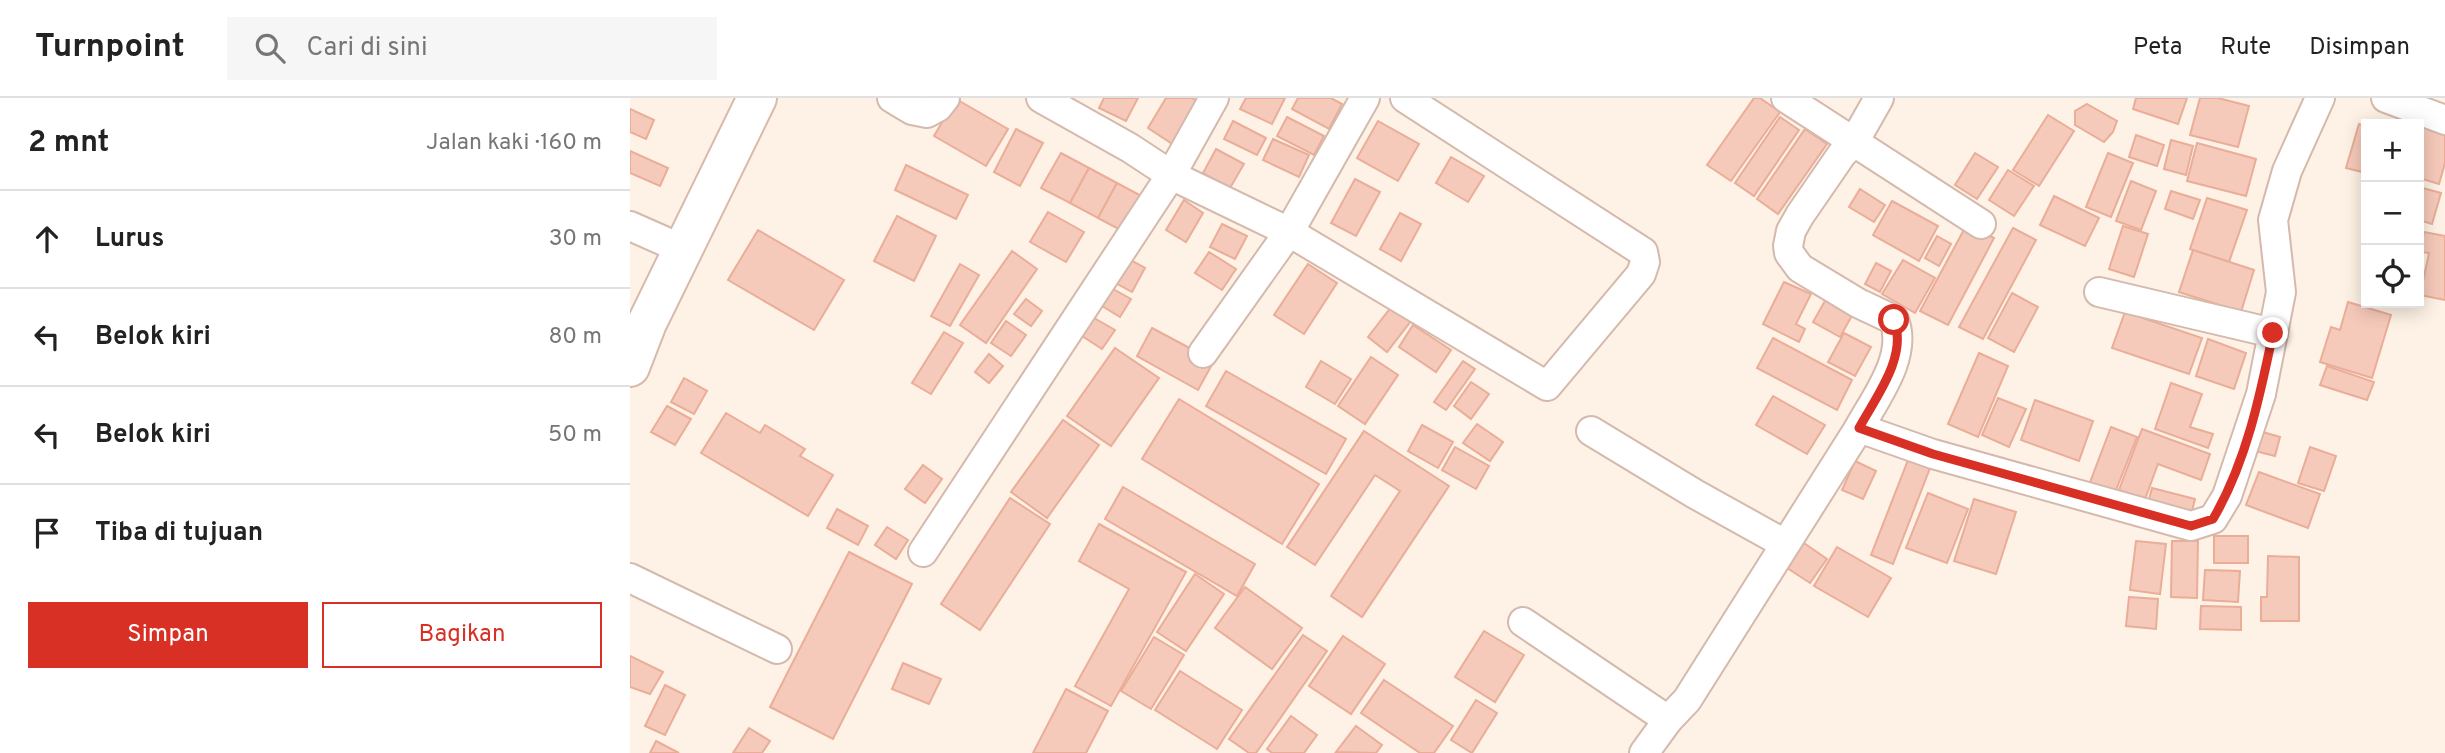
<!DOCTYPE html>
<html lang="id">
<meta charset="utf-8">
<style>
:root{--surface:#fff;--page:#f6f6f6;--text:#222;--muted:#767676;--line:#e0e0e0;--accent:#d93025}
body{margin:0;font-family:Overpass,sans-serif;background:var(--page);color:var(--text)}
.controls{position:absolute;right:21px;top:21px;display:grid;overflow:hidden;border-radius:0px;box-shadow:0 4px 18px #0003}
.controls button{width:63px;height:63px;display:grid;place-items:center;padding:0;border:0;border-bottom:2px solid var(--line);background:var(--surface);color:var(--text);font:35px sans-serif}
.stop{position:absolute;width:21px;height:21px;margin:-16px;border:5px solid #d93025;border-radius:50%;background:#fff}
.stop.end{background:#d93025;border-color:#fff;box-shadow:0 2px 7px #0008}
.list{margin:0;padding:0;list-style:none}
h2{display:flex;justify-content:space-between;align-items:center;height:91px;margin:0;padding:0 28px;font-size:30px}
h2 small{font-size:23px;font-weight:400;color:var(--muted)}
.list li{display:grid;grid-template-columns:46px 1fr auto;gap:21px;align-items:center;box-sizing:border-box;height:98px;padding:0 28px;border-top:2px solid var(--line)}
.list b{display:block;font-size:26px;white-space:nowrap}
.list em{font-size:23px;font-style:normal;color:var(--muted)}
.actions{display:flex;gap:14px;padding:21px 28px}
.actions a{flex:1;padding:16px 0;border:2px solid var(--accent);border-radius:0px;text-align:center;font-size:24px;color:var(--accent)}
.actions .main{background:var(--accent);color:#fff}
.icon{flex:none;width:38px;height:38px;fill:none;stroke:currentColor;stroke-width:2;stroke-linecap:round;stroke-linejoin:round}
.map{position:relative;flex:none;width:1815px;height:655px;overflow:hidden}
header{display:flex;align-items:center;gap:42px;box-sizing:border-box;height:98px;padding:0 35px;background:var(--surface);border-bottom:2px solid var(--line)}
header strong{font-size:33px}
nav{display:flex;gap:38px;margin-inline-start:auto;font-size:24px}
.search{width:490px;height:63px;background:var(--page);display:flex;align-items:center;gap:18px;box-sizing:border-box;padding:0 24px;border-radius:0px;color:var(--muted);font-size:26px}
main{display:flex}
aside{flex:1;background:var(--surface)}
.map>svg:first-child{display:block}
</style>
<header>
<strong>Turnpoint</strong>
<div class="search"><svg class="icon" aria-label="search" viewBox="0 0 24 24"><circle cx="10" cy="10" r="6"/><path d="M15 15l6 6"/></svg>Cari di sini</div>
<nav><a>Peta</a><a>Rute</a><a>Disimpan</a></nav>
</header>
<main>
<aside>
<h2>2 mnt<small>Jalan kaki · 160 m</small></h2>
<ul class="list">
<li><svg class="icon" aria-label="ahead" viewBox="0 0 24 24"><path d="M12 20V5M6 11l6-6 6 6"/></svg><div><b>Lurus</b></div><em>30 m</em></li>
<li><svg class="icon" aria-label="left" viewBox="0 0 24 24"><path d="M17 20v-9H6M10 6l-5 5 5 5"/></svg><div><b>Belok kiri</b></div><em>80 m</em></li>
<li><svg class="icon" aria-label="left" viewBox="0 0 24 24"><path d="M17 20v-9H6M10 6l-5 5 5 5"/></svg><div><b>Belok kiri</b></div><em>50 m</em></li>
<li><svg class="icon" aria-label="arrive" viewBox="0 0 24 24"><path d="M6 21V4h12l-3 4 3 4H6"/></svg><div><b>Tiba di tujuan</b></div></li>
</ul>
<div class="actions"><a class="main">Simpan</a><a>Bagikan</a></div>
</aside>
<div class="map">
<svg width="1815" height="655" viewBox="0 0 1815 655">
<rect width="100%" height="100%" fill="#fef1e5"/>
<g fill="#f6caba" stroke="#eaad98" stroke-width="2">
<polygon points="474,0 508,0 496,23 469,10"/>
<polygon points="536,0 562,0 573,6 547,49 518,30"/>
<polygon points="616,0 655,0 642,26 610,11"/>
<polygon points="668,0 701,0 712,6 699,31 662,11"/>
<polygon points="1124,0 1130,0 1150,14 1101,83 1077,67"/>
<polygon points="1506,0 1557,0 1548,26 1503,11"/>
<polygon points="1570,0 1588,0 1619,8 1608,49 1560,37"/>
<polygon points="326,1 378,31 356,68 304,38"/>
<polygon points="1457,6 1487,23 1483,34 1474,44 1445,27 1445,13"/>
<polygon points="0,11 24,22 16,41 0,34"/>
<polygon points="1418,17 1444,33 1409,88 1383,72"/>
<polygon points="1777,18 1815,29 1815,65 1809,86 1789,80 1789,26 1774,26"/>
<polygon points="657,19 694,38 684,57 647,38"/>
<polygon points="1150,19 1169,32 1124,98 1105,85"/>
<polygon points="603,23 636,40 627,57 594,41"/>
<polygon points="748,23 789,46 768,83 727,60"/>
<polygon points="1729,26 1736,28 1736,75 1716,70"/>
<polygon points="386,31 413,45 390,88 364,74"/>
<polygon points="1175,31 1197,46 1148,116 1127,101"/>
<polygon points="1506,37 1534,47 1527,68 1499,59"/>
<polygon points="643,41 679,57 669,79 633,62"/>
<polygon points="1541,42 1563,48 1556,77 1534,71"/>
<polygon points="1567,45 1626,61 1616,98 1557,83"/>
<polygon points="586,51 614,66 600,90 573,75"/>
<polygon points="0,53 38,70 30,88 0,75"/>
<polygon points="431,55 459,70 440,105 411,90"/>
<polygon points="1345,55 1368,69 1347,101 1325,87"/>
<polygon points="1478,55 1503,65 1481,119 1456,109"/>
<polygon points="821,59 854,78 838,104 806,85"/>
<polygon points="276,67 338,97 326,121 265,92"/>
<polygon points="459,70 487,85 468,120 440,105"/>
<polygon points="1378,72 1404,88 1384,118 1359,102"/>
<polygon points="725,81 750,94 726,138 701,125"/>
<polygon points="1501,83 1526,93 1511,132 1486,123"/>
<polygon points="487,85 515,100 496,135 468,120"/>
<polygon points="1789,89 1811,95 1802,126 1789,122"/>
<polygon points="1230,91 1255,107 1244,124 1219,109"/>
<polygon points="1541,93 1570,102 1563,121 1535,111"/>
<polygon points="1424,98 1469,120 1455,148 1410,127"/>
<polygon points="1577,100 1617,112 1599,164 1560,151"/>
<polygon points="554,102 573,115 556,144 536,132"/>
<polygon points="1262,103 1308,128 1289,163 1243,137"/>
<polygon points="418,114 454,134 436,164 400,144"/>
<polygon points="770,115 791,126 771,163 750,151"/>
<polygon points="267,118 306,138 284,183 244,163"/>
<polygon points="592,126 617,138 605,161 580,149"/>
<polygon points="1337,126 1364,140 1318,227 1290,213"/>
<polygon points="1493,128 1518,136 1504,179 1479,171"/>
<polygon points="1383,130 1406,142 1353,241 1329,229"/>
<polygon points="128,132 214,182 184,232 98,182"/>
<polygon points="1794,134 1815,138 1815,202 1790,197 1799,155 1790,154"/>
<polygon points="1307,138 1321,146 1309,168 1295,160"/>
<polygon points="1563,152 1624,172 1611,214 1549,194"/>
<polygon points="382,153 407,171 356,245 330,227"/>
<polygon points="579,154 606,171 592,192 565,175"/>
<polygon points="497,160 515,170 502,194 484,184"/>
<polygon points="1273,162 1305,180 1285,215 1252,196"/>
<polygon points="1246,165 1261,173 1250,194 1235,186"/>
<polygon points="330,166 349,177 320,228 301,218"/>
<polygon points="678,166 707,185 674,236 644,217"/>
<polygon points="1154,184 1181,196 1166,226 1175,231 1169,244 1133,226"/>
<polygon points="483,191 501,201 490,219 472,208"/>
<polygon points="1382,195 1408,209 1384,254 1358,240"/>
<polygon points="396,201 412,213 401,228 384,216"/>
<polygon points="1196,201 1223,216 1210,239 1183,224"/>
<polygon points="1718,204 1761,217 1742,280 1690,264 1701,229 1710,232"/>
<polygon points="762,208 781,223 757,254 738,239"/>
<polygon points="1495,214 1572,240 1559,276 1482,250"/>
<polygon points="464,220 485,232 472,251 452,238"/>
<polygon points="376,223 396,237 381,258 361,245"/>
<polygon points="783,227 821,252 806,274 769,249"/>
<polygon points="522,230 584,263 568,292 507,258"/>
<polygon points="314,234 333,245 301,296 282,285"/>
<polygon points="1214,235 1241,249 1225,278 1198,264"/>
<polygon points="1143,240 1222,282 1207,312 1127,270"/>
<polygon points="1578,241 1616,255 1604,291 1566,278"/>
<polygon points="485,250 529,280 481,348 437,318"/>
<polygon points="1349,255 1378,268 1348,339 1318,326"/>
<polygon points="359,256 373,268 359,285 345,274"/>
<polygon points="741,259 768,277 735,326 708,308"/>
<polygon points="691,263 721,281 705,306 676,289"/>
<polygon points="833,263 845,271 816,312 804,304"/>
<polygon points="1697,268 1744,284 1737,302 1690,287"/>
<polygon points="596,273 716,341 696,376 576,308"/>
<polygon points="54,280 77,293 64,316 41,304"/>
<polygon points="841,284 859,296 841,321 824,308"/>
<polygon points="1541,285 1572,296 1560,329 1583,336 1578,350 1525,331"/>
<polygon points="1143,298 1195,327 1177,356 1126,327"/>
<polygon points="1368,300 1396,311 1379,349 1352,337"/>
<polygon points="549,301 689,386 652,446 512,361"/>
<polygon points="1405,302 1463,323 1449,363 1391,342"/>
<polygon points="37,308 61,321 45,347 21,334"/>
<polygon points="96,315 130,335 135,327 175,351 170,358 203,377 178,418 71,355"/>
<polygon points="433,322 469,347 417,420 381,394"/>
<polygon points="847,326 873,344 860,363 833,345"/>
<polygon points="792,327 823,344 808,370 778,353"/>
<polygon points="1481,329 1507,339 1484,397 1459,387"/>
<polygon points="1512,331 1580,356 1571,382 1528,366 1515,401 1489,392"/>
<polygon points="1626,332 1650,339 1645,358 1621,352"/>
<polygon points="734,333 819,388 732,519 701,498 770,393 745,377 685,467 657,449"/>
<polygon points="825,349 859,368 846,391 812,372"/>
<polygon points="1680,349 1706,358 1694,393 1668,385"/>
<polygon points="1278,362 1300,370 1263,466 1241,457"/>
<polygon points="1225,363 1246,373 1233,401 1212,392"/>
<polygon points="293,367 312,381 295,405 275,391"/>
<polygon points="1629,374 1690,396 1678,430 1616,407"/>
<polygon points="493,389 625,466 607,498 475,421"/>
<polygon points="1522,390 1565,401 1560,421 1517,409"/>
<polygon points="1298,395 1338,411 1317,465 1276,450"/>
<polygon points="380,400 420,426 350,532 311,506"/>
<polygon points="1344,401 1386,414 1366,476 1324,463"/>
<polygon points="207,411 238,428 228,447 197,430"/>
<polygon points="469,426 556,474 481,608 445,588 499,491 449,463"/>
<polygon points="257,429 278,442 266,461 245,447"/>
<rect x="1584" y="438" width="34" height="27"/>
<polygon points="1168,441 1197,461 1180,485 1151,466"/>
<polygon points="1506,443 1536,446 1530,496 1500,492"/>
<polygon points="1542,443 1568,443 1567,500 1541,499"/>
<polygon points="1207,449 1261,480 1238,519 1184,488"/>
<polygon points="219,454 282,486 203,641 140,609"/>
<polygon points="1638,458 1669,459 1669,523 1631,523 1631,499 1637,499"/>
<polygon points="1575,472 1610,473 1608,504 1573,502"/>
<polygon points="565,476 594,496 556,553 527,534"/>
<polygon points="615,489 672,530 642,571 585,530"/>
<polygon points="1499,499 1528,501 1526,531 1496,528"/>
<polygon points="1571,508 1611,509 1611,532 1570,531"/>
<polygon points="854,533 894,557 865,604 825,579"/>
<polygon points="673,537 697,553 626,655 619,655 599,641"/>
<polygon points="713,538 755,566 721,616 679,588"/>
<polygon points="524,539 554,557 521,611 491,593"/>
<polygon points="0,558 33,574 20,596 0,589"/>
<polygon points="273,565 311,581 299,606 262,591"/>
<polygon points="550,573 612,612 587,651 525,612"/>
<polygon points="754,582 823,628 804,655 790,655 731,615"/>
<polygon points="35,587 55,597 35,637 15,628"/>
<polygon points="436,591 478,613 456,655 403,655"/>
<polygon points="846,602 867,615 842,655 821,642"/>
<polygon points="661,618 687,637 674,655 642,655 637,651"/>
<polygon points="726,628 752,647 746,655 706,654"/>
<polygon points="119,630 140,643 132,655 103,655"/>
<polygon points="26,643 49,655 20,655"/>
</g>
<g fill="none" stroke-linecap="round" stroke-linejoin="round">
<g stroke="#d4b9ac" stroke-width="32">
<g id="street">
<polyline points="262,0 282,12 297,15 308,9 315,0"/>
<polyline points="584,0 541,77 659,134 917,288 1011,176 1015,164 1013,154 775,0"/>
<polyline points="1156,0 1351,126"/>
<polyline points="1756,0 1815,22"/>
<polyline points="0,128 52,151"/>
<polyline points="1469,194 1643,235"/>
<polyline points="573,255 659,134 735,0"/>
<path d="M1229,330C1246,299 1278,258 1264,222L1228,205L1170,170L1159,155L1158,148L1161,133L1170,117L1212,56L1224,44L1249,0"/>
<polyline points="961,333 1065,396 1155,446"/>
<polyline points="293,454 541,77 500,50 411,0"/>
<polyline points="0,480 147,551"/>
<polyline points="893,524 1038,622 1057,602 1229,330 1303,356 1561,428 1583,421 1597,398 1631,296 1651,194 1643,122 1657,73 1690,0"/>
<polyline points="1014,655 1038,622"/>
</g>
</g>
<g stroke="#d9b9ab" stroke-width="42">
<polyline id="secondary" points="0,269 17,225 127,0"/>
</g>
<use href="#street" stroke="#fff" stroke-width="28"/>
<use href="#secondary" stroke="#fff" stroke-width="38"/>
</g>
<g fill="none" stroke-linecap="round" stroke-linejoin="round">
<path stroke="#d93025" stroke-width="9" d="M1264,222C1278,258 1246,299 1229,330L1303,356L1561,428L1583,421C1616,365 1630,298 1643,235"/>
</g>
</svg>
<div class="controls">
<button>+</button>
<button>−</button>
<button><svg class="icon" aria-label="locate" viewBox="0 0 24 24"><circle cx="12" cy="12" r="6"/><path d="M12 2v4M12 18v4M2 12h4M18 12h4"/></svg></button>
</div>
<div class="stop" style="left:1264px;top:222px"></div>
<div class="stop end" style="left:1643px;top:235px"></div>
</div>
</main>
